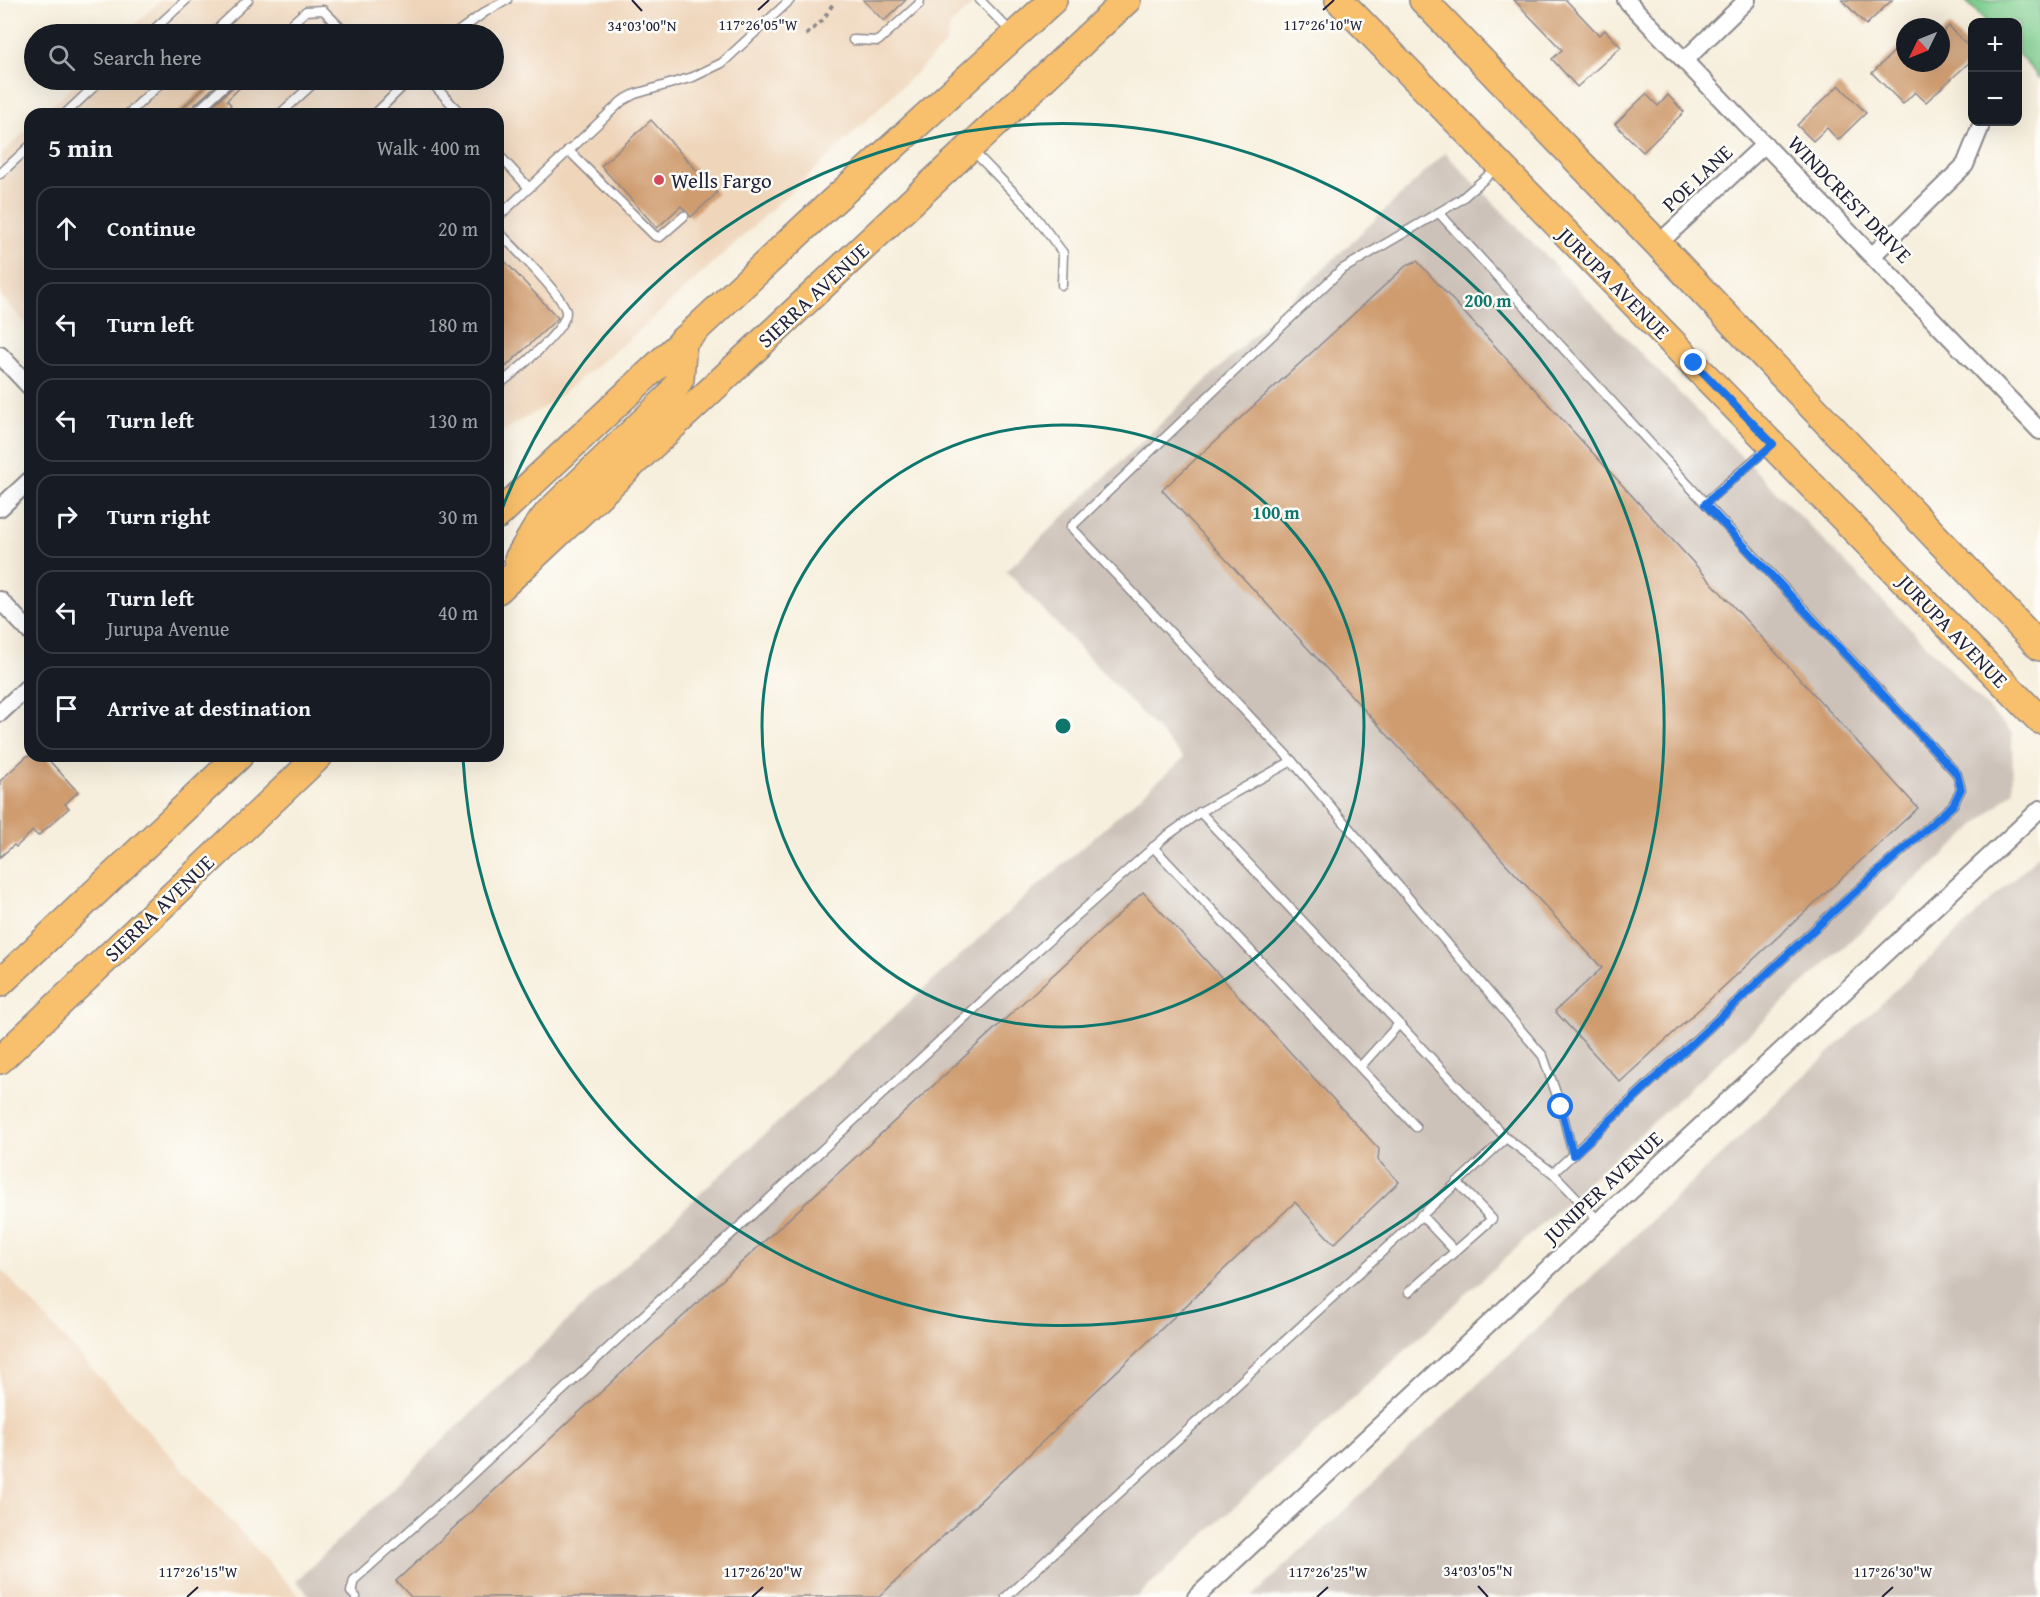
<!DOCTYPE html>
<meta charset="utf-8">
<style>
:root{--surface:#171b24;--page:#242831;--text:#f1f3f6;--muted:#9ea1a6;--line:#363941}
body{margin:0;font-family:"Gentium Book Plus",serif;background:var(--page);color:var(--text)}
.controls{position:absolute;right:18px;top:18px;display:grid;overflow:hidden;border-radius:12px;box-shadow:0 6px 24px #0002}
.controls button{width:54px;height:54px;display:grid;place-items:center;padding:0;border:0;border-bottom:2px solid var(--line);background:var(--surface);color:var(--text);font:30px sans-serif}
.compass{position:absolute;left:1896px;top:18px;width:54px;height:54px;border-radius:50%;background:var(--surface);box-shadow:0 6px 24px #0002;rotate:227deg}
.stop{position:absolute;width:18px;height:18px;margin:-14px;border:4px solid #1a73e8;border-radius:50%;background:#fff}
.stop.end{background:#1a73e8;border-color:#fff;box-shadow:0 2px 6px #0008}
.list{margin:0;padding:0;list-style:none}
h2{display:flex;justify-content:space-between;align-items:center;height:78px;margin:0;padding:0 24px;font-size:26px}
h2 small{font-size:20px;font-weight:400;color:var(--muted)}
.list li{display:grid;grid-template-columns:39px 1fr auto;gap:18px;align-items:center;box-sizing:border-box;height:84px;margin:0 12px 12px;padding:0 12px;border:2px solid var(--line);border-radius:18px}
.list b{display:block;font-size:22px;white-space:nowrap}
.list p{margin:0;font-size:20px;white-space:nowrap;color:var(--muted)}
.list em{font-size:20px;font-style:normal;color:var(--muted)}
.icon{flex:none;width:33px;height:33px;fill:none;stroke:currentColor;stroke-width:2;stroke-linecap:round;stroke-linejoin:round}
.map{position:relative;flex:none;width:2040px;height:1597px;overflow:hidden}
.search{position:absolute;background:var(--surface);box-shadow:0 6px 24px #0002;left:24px;top:24px;width:480px;height:66px;display:flex;align-items:center;gap:15px;box-sizing:border-box;padding:0 21px;border-radius:33px;color:var(--muted);font-size:22px}
.panel{position:absolute;background:var(--surface);box-shadow:0 6px 24px #0002;left:24px;top:108px;width:480px;height:654px;border-radius:18px}
.map>svg:first-child{display:block}
</style>
<div class="map">
<svg width="2040" height="1597" viewBox="0 0 2040 1597">
<rect width="100%" height="100%" fill="#fdfcf7"/>
<filter id="ink" filterUnits="userSpaceOnUse"><feTurbulence type="fractalNoise" baseFrequency=".0167" numOctaves="2"/><feDisplacementMap in="SourceGraphic" scale="12" xChannelSelector="R" yChannelSelector="G"/><feConvolveMatrix kernelMatrix="1 2 1 2 8 2 1 2 1" color-interpolation-filters="sRGB"/></filter>
<filter id="wash" filterUnits="userSpaceOnUse"><feTurbulence type="fractalNoise" baseFrequency=".008" numOctaves="4" result="noise"/><feDisplacementMap in="SourceGraphic" scale="24" xChannelSelector="R" yChannelSelector="G"/><feGaussianBlur stdDeviation="1.35" result="paint"/><feColorMatrix in="noise" values="0 0 0 0 0 0 0 0 0 0 0 0 0 0 0 0 0 1.4 0 .05"/><feComposite in="paint" operator="in"/></filter>
<g filter="url(#wash)">
<rect width="100%" height="100%" fill="#f7efdd"/>
<g fill="#efd6bb">
<polygon points="161,0 977,0 950,26 946,44 822,163 644,327 548,405 498,434 498,114 43,114 79,80 494,80 494,34 125,34"/>
<polygon points="30,127 30,328 0,295 0,156"/>
<polygon points="0,1268 300,1597 0,1597"/>
</g>
<g fill="#cdc2b9">
<polygon points="1445,153 2012,733 2013,791 1137,1597 311,1597 296,1581 706,1188 988,930 1184,758 1006,571"/>
<polygon points="2040,854 2040,1597 1252,1597"/>
</g>
<polygon fill="#7fcf90" stroke="#507866" stroke-width="1.5" points="1965,0 2040,0 2040,78 2018,54 2018,22 1987,22"/>
<g id="blocks">
<g fill="#cf9c6f">
<polygon points="863,0 906,0 884,21"/>
<polygon points="1514,0 1566,0 1599,35 1605,30 1621,47 1577,87 1552,59 1562,50"/>
<polygon points="1842,0 1892,0 1866,25"/>
<polygon points="1949,26 1972,50 1972,60 1926,102 1915,92 1903,104 1872,73 1905,41 1905,63 1941,63 1941,34"/>
<polygon points="212,80 222,80 190,109 188,114 176,114"/>
<polygon points="237,80 248,80 227,100 231,105 222,114 203,114 235,85"/>
<polygon points="1839,85 1866,113 1838,140 1827,128 1813,141 1797,125"/>
<polygon points="1646,94 1658,106 1668,95 1684,112 1643,152 1615,124"/>
<polygon points="651,120 717,193 691,217 681,206 657,228 601,166"/>
<polygon points="498,254 558,318 498,374"/>
<polygon points="1417,261 1918,808 1620,1082 1555,1011 1602,968 1162,490 1407,265"/>
<polygon points="27,756 45,756 78,792 65,804 69,808 38,836 33,831 16,847 14,845 0,857 0,781"/>
<polygon points="1143,892 1379,1149 1378,1160 1399,1182 1334,1244 1295,1202 879,1597 411,1597 396,1581"/>
</g>
</g>
</g>
<g filter="url(#ink)">
<use href="#blocks" fill-opacity="0" stroke="#8c888c" stroke-width="1.5"/>
<g fill="none" stroke-linecap="round" stroke-linejoin="round">
<g stroke="#8c888c" stroke-width="11">
<g id="service">
<polyline points="980,0 1011,32"/>
<polyline points="149,34 186,0"/>
<polyline points="212,34 248,0"/>
<polyline points="280,34 306,11 323,10 347,34"/>
<polyline points="455,34 485,12 507,0"/>
<polyline points="853,40 878,41 919,4 920,0"/>
<polyline points="429,80 461,114"/>
<polyline points="65,114 101,80"/>
<polyline points="128,114 164,80"/>
<polyline points="194,114 231,80"/>
<polyline points="280,114 317,80"/>
<polyline points="375,114 409,80"/>
<polyline points="568,150 655,236 660,237 684,216"/>
<polyline points="973,151 1030,209 1063,253 1062,285"/>
<polyline points="498,154 529,188"/>
<polyline points="0,174 30,146"/>
<polyline points="1439,213 1705,503"/>
<polyline points="498,217 622,101 635,94 693,77 722,63 790,0"/>
<path d="M498,231C511,245 565,297 566,312C567,329 513,374 498,385"/>
<polyline points="1292,761 1071,527 1341,270 1460,200 1497,168"/>
<polyline points="1200,812 1292,761 1543,1056 1561,1107 1573,1155"/>
<polyline points="1153,847 1416,1127"/>
<polyline points="1360,1067 1399,1024"/>
<polyline points="1421,1215 1455,1251"/>
<polyline points="1599,1221 1553,1173 1833,912 1953,805 1961,789 1957,774 1705,503 1770,446"/>
<polyline points="1409,1292 1492,1219 1457,1182"/>
<polyline points="356,1597 351,1592 354,1580 454,1491 1029,958 1164,838 1200,812 1506,1138"/>
<polyline points="1006,1597 1506,1138 1553,1173"/>
</g>
</g>
<g stroke="#8c888c" stroke-width="20">
<g id="minor">
<polyline points="1626,0 2040,431"/>
<polyline points="1685,60 1747,0"/>
<polyline points="1658,244 1765,144"/>
<polyline points="1873,255 1965,165 1980,128"/>
<polyline points="0,355 30,387"/>
<polyline points="0,508 30,480"/>
<polyline points="0,600 30,632"/>
<polyline points="0,713 30,685"/>
<polyline points="1196,1597 2040,809"/>
</g>
</g>
<g stroke="#8c888c" stroke-width="30">
<g id="primary">
<polyline points="1339,0 2040,720"/>
<polyline points="1423,0 1658,244 2040,647"/>
<polyline points="498,515 808,224 1053,0"/>
<polyline points="518,559 536,529 548,513 670,396 680,379 683,340"/>
<polyline points="498,590 1127,0"/>
<polyline points="0,983 239,756"/>
<polyline points="0,1060 319,756"/>
</g>
</g>
<polyline stroke="#8c888c" stroke-width="4" stroke-dasharray="4.5 4.5" stroke-linecap="butt" points="806,35 823,20 834,2"/>
<use href="#service" stroke="#fff" stroke-width="8"/>
<use href="#minor" stroke="#fff" stroke-width="16"/>
<use href="#primary" stroke="#f8bf6c" stroke-width="27"/>
</g>
</g>
<g fill="none" stroke-linecap="round" stroke-linejoin="round" filter="url(#ink)">
<polyline stroke="#1a73e8" stroke-width="8" points="1561,1107 1573,1155 1833,912 1953,805 1961,789 1957,774 1705,504 1773,444 1694,363"/>
</g>
<path fill="none" stroke="#22223b" stroke-width="2" d="M632,0L642,11M758,10L769,0M1323,10L1334,0M1478,1586L1488,1597M187,1597L198,1587M752,1597L763,1587M1317,1597L1328,1587M1882,1597L1893,1587"/>
<g fill="none" stroke="#0f766e" stroke-width="3">
<circle cx="1063" cy="726" r="301"/>
<path d="M498 520A601 601 0 1 1 463 757"/>
</g>
<circle fill="#d1495b" stroke="#fdfcf7" stroke-width="2" cx="659" cy="180" r="6"/>
<g text-anchor="middle" dominant-baseline="central" stroke-width="5" stroke-linejoin="round" paint-order="stroke">
<g font-size="21" fill="#22223b" stroke="#fdfcf7">
<text transform="translate(1697 178) rotate(-43)">POE LANE</text>
<text transform="translate(1850 199) rotate(46)">WINDCREST DRIVE</text>
<text transform="translate(1614 283) rotate(45)">JURUPA AVENUE</text>
<text transform="translate(813 295) rotate(-43)">SIERRA AVENUE</text>
<text transform="translate(1953 631) rotate(46)">JURUPA AVENUE</text>
<text transform="translate(159 908) rotate(-44)">SIERRA AVENUE</text>
<text transform="translate(1603 1187) rotate(-43)">JUNIPER AVENUE</text>
</g>
<g font-size="21" fill="#22223b" stroke="#fdfcf7" text-anchor="start">
<text x="671" y="180">Wells Fargo</text>
</g>
</g>
<g font-size="15" text-anchor="middle" fill="#22223b" stroke="#fdfcf7" stroke-width="5" stroke-linejoin="round" paint-order="stroke">
<text x="758" y="30">117°26'05"W</text>
<text x="1323" y="30">117°26'10"W</text>
<text x="642" y="31">34°03'00"N</text>
<text x="1478" y="1576">34°03'05"N</text>
<text x="198" y="1577">117°26'15"W</text>
<text x="763" y="1577">117°26'20"W</text>
<text x="1328" y="1577">117°26'25"W</text>
<text x="1893" y="1577">117°26'30"W</text>
</g>
<circle cx="1063" cy="726" r="9" fill="#0f766e" stroke="#fdfcf7" stroke-width="3"/>
<g font-size="18" text-anchor="middle" font-weight="bold" fill="#0f766e" stroke="#fdfcf7" stroke-width="5" stroke-linejoin="round" paint-order="stroke">
<text x="1488" y="307">200 m</text>
<text x="1276" y="519">100 m</text>
</g>
</svg>
<div class="controls">
<button>+</button>
<button>−</button>
</div>
<svg class="compass" viewBox="-18 -18 36 36"><path d="M0-13l5 13h-10z" fill="#e53935"/><path d="M0 13l5-13h-10z" fill="#9ea1a6"/></svg>
<div class="stop" style="left:1561px;top:1107px"></div>
<div class="stop end" style="left:1694px;top:363px"></div>
<div class="search"><svg class="icon" aria-label="search" viewBox="0 0 24 24"><circle cx="10" cy="10" r="6"/><path d="M15 15l6 6"/></svg>Search here</div>
<section class="panel">
<h2>5 min<small>Walk · 400 m</small></h2>
<ul class="list">
<li><svg class="icon" aria-label="ahead" viewBox="0 0 24 24"><path d="M12 20V5M6 11l6-6 6 6"/></svg><div><b>Continue</b></div><em>20 m</em></li>
<li><svg class="icon" aria-label="left" viewBox="0 0 24 24"><path d="M17 20v-9H6M10 6l-5 5 5 5"/></svg><div><b>Turn left</b></div><em>180 m</em></li>
<li><svg class="icon" aria-label="left" viewBox="0 0 24 24"><path d="M17 20v-9H6M10 6l-5 5 5 5"/></svg><div><b>Turn left</b></div><em>130 m</em></li>
<li><svg class="icon" aria-label="right" viewBox="0 0 24 24"><path d="M7 20v-9h11M14 6l5 5-5 5"/></svg><div><b>Turn right</b></div><em>30 m</em></li>
<li><svg class="icon" aria-label="left" viewBox="0 0 24 24"><path d="M17 20v-9H6M10 6l-5 5 5 5"/></svg><div><b>Turn left</b><p>Jurupa Avenue</p></div><em>40 m</em></li>
<li><svg class="icon" aria-label="arrive" viewBox="0 0 24 24"><path d="M6 21V4h12l-3 4 3 4H6"/></svg><div><b>Arrive at destination</b></div></li>
</ul>
</section>
</div>
